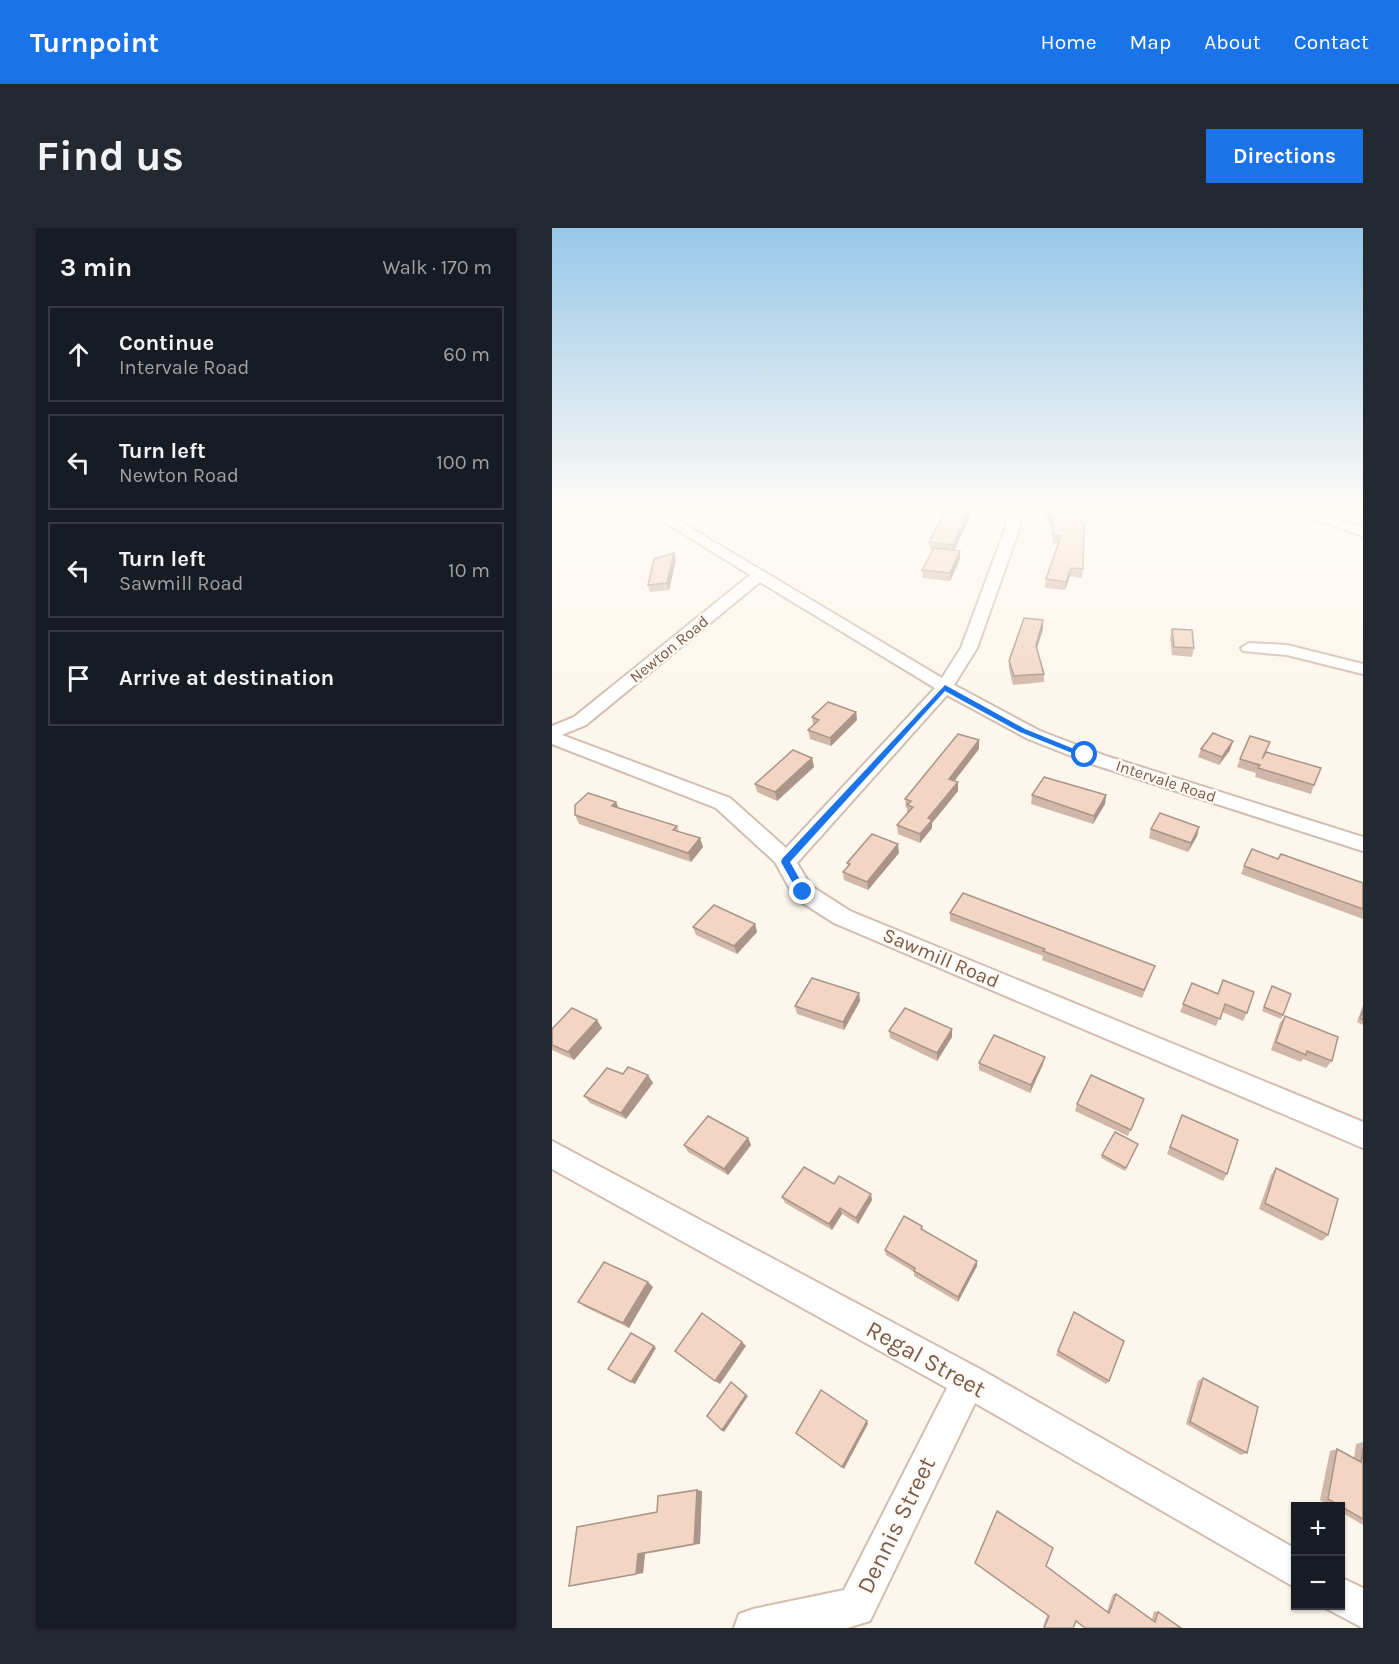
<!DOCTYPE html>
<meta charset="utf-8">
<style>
:root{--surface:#171b24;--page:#242831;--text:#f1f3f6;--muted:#9ea1a6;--line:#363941;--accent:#1a73e8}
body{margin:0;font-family:Karla,sans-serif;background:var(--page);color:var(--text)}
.controls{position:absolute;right:18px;bottom:18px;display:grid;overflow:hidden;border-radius:0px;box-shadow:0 2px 4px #0004}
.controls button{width:54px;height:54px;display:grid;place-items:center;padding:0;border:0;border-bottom:2px solid var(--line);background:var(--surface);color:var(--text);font:30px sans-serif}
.stop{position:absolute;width:18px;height:18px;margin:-14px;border:4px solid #1a73e8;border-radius:50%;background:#fff}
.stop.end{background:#1a73e8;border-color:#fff;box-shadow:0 2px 6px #0008}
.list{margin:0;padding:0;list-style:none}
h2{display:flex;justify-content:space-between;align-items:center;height:78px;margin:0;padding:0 24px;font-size:26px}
h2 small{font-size:20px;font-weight:400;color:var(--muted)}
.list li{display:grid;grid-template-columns:39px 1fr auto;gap:18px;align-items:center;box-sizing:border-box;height:96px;margin:0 12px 12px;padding:0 12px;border:2px solid var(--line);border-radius:0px}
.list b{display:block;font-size:22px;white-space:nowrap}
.list p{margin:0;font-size:20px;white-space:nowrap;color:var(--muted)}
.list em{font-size:20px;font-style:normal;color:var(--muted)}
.icon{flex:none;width:33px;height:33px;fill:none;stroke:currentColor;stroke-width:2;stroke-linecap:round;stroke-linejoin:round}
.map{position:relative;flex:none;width:811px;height:1400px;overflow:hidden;border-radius:0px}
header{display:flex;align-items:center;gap:36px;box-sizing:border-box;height:84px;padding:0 30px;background:var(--accent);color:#fff}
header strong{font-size:28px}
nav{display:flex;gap:33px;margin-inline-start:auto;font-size:21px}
.intro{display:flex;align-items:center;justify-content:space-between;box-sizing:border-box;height:144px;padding:0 36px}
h1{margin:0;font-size:42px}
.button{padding:15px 27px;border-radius:0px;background:var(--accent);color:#fff;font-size:21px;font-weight:700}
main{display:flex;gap:36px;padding:0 36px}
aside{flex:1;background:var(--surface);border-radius:0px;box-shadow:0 2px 4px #0004}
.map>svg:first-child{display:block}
</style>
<header>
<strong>Turnpoint</strong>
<nav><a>Home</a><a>Map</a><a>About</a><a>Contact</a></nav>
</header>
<div class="intro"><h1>Find us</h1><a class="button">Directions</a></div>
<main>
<aside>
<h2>3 min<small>Walk · 170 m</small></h2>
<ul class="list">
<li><svg class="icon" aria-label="ahead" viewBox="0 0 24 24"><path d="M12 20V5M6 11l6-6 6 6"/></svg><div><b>Continue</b><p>Intervale Road</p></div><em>60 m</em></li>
<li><svg class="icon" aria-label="left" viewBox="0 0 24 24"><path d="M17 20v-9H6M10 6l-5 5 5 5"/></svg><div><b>Turn left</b><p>Newton Road</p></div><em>100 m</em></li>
<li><svg class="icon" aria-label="left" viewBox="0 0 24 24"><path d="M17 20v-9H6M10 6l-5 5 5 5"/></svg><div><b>Turn left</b><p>Sawmill Road</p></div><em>10 m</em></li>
<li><svg class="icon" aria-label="arrive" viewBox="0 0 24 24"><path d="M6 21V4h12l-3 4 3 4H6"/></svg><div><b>Arrive at destination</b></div></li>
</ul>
</aside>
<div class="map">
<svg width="811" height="1400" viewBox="0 0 811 1400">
<rect width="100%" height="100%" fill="#fdf6ec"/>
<polygon fill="#d8ecc9" points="742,277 811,277 811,297 748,279"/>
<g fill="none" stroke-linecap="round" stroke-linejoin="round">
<g stroke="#d1beb0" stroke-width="4">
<g id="minor">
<path d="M85,277H100L390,450L409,420L455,296L445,277H457L469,296L425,420L402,457L488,503L554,528L811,609V623L540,536L476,511L395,467L245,635L259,658L298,683L811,894V920L282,695L243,670L223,634L164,580L0,516V498L22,489L198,347ZM208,354L383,460L234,620L178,570L10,507L34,497Z"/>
<polygon points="722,277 741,277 811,300 811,308"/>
<polygon points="697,415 735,417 811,436 811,446 735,427 691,423 689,420"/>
<polygon points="0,913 428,1141 744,1321 744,1360 423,1175 318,1393 295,1400 182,1400 187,1386 201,1381 292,1362 395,1160 0,941"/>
<polygon points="788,1349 811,1360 811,1400 775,1381 773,1378 788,1378"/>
</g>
</g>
<use href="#minor" fill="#fff" fill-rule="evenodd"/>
</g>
<g fill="#d1b7a8">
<polygon points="487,277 520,277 531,341 530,350 518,348 513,362 493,360 494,351 506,316 500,315 501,303"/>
<polygon points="418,288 402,322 408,331 398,353 371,350 370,342 381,322 378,322 377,314"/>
<polygon points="122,325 124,332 117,362 98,364 96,357"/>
<polygon points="491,392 491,401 484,421 492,446 492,454 461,457 457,441 457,433"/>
<polygon points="620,401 642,420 640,429 620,427 618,410"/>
<polygon points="304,484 305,492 279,518 258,511 256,502 261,497 260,489"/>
<polygon points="427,521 402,553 406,554 406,563 380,595 380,600 368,615 346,606 345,597 355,585 355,580 354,580 353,571"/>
<polygon points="649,521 678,522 667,537 646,529"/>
<polygon points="714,524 762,557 759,566 703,549 704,545 685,539 688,531"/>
<polygon points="260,530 262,539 225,573 205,564 203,556"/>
<polygon points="480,567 554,567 553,576 541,596 479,576"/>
<polygon points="67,580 125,598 127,604 148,610 151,619 139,634 27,596 23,587"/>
<polygon points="647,599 645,608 636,624 597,610 599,601"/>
<polygon points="347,625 316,662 292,652 291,644 296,638 295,635"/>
<polygon points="726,631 811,655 811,691 689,646 692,638"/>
<polygon points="398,685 600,746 590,770 490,732 491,728 398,693"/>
<polygon points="203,696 205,704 185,726 144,707 141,699"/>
<polygon points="671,752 695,785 691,793 670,784 664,798 628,784 640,755 666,765"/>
<polygon points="720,758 731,787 729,791 710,783"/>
<polygon points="307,765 308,773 292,802 245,786 243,778"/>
<polygon points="811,777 811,797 805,794"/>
<polygon points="733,788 780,833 774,840 751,831 749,834 719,822 728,795"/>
<polygon points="50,800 22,832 0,822 0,801"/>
<polygon points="337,803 400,809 385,833 338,810"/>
<polygon points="427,835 491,836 478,865 427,842"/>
<polygon points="71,846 101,855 74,891 38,875 32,868"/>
<polygon points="592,871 576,908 523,883 525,876"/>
<polygon points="630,887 675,946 671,953 615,926"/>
<polygon points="196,910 199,917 176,947 136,924 132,917"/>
<polygon points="586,916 573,943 549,930 550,927"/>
<polygon points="724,940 776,1007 770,1013 707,981 719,947"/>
<polygon points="282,956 320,972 306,996 290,986 280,1002 233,975 230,969"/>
<polygon points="370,998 371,1002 425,1038 406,1074 362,1048 362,1044 334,1027 333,1022"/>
<polygon points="101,1059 77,1100 33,1079 26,1074"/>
<polygon points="522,1084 557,1153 554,1156 504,1127"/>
<polygon points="651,1150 695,1225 689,1227 634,1196 646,1153"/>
<polygon points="811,1214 811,1297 789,1284 789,1278 779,1278 768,1272 778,1223 785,1221 802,1230 804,1216"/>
<polygon points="150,1263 148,1316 93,1326 91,1345 26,1357 17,1358"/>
<polygon points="494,1338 555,1383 561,1366 564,1366 600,1391 602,1383 606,1384 629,1400 524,1394 492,1400 491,1399 495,1387"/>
</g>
<g fill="#aa9588">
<polygon points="419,280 418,288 401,325 401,317"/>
<polygon points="408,323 408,331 398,353 398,345"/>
<polygon points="122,325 124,332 117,362 115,355"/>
<polygon points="519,340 518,348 513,362 514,354"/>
<polygon points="491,392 491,401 483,426 484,418"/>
<polygon points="304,484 305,492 279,518 278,510"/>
<polygon points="427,512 427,521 397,560 397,551"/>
<polygon points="681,513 678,522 667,537 670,529"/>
<polygon points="260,530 262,539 225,573 223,564"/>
<polygon points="406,554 406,563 380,595 380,600 368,615 368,606 376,590"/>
<polygon points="554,567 553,576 541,596 542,588"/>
<polygon points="64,574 68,583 60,578"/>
<polygon points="647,599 645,608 636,624 639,615"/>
<polygon points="148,610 151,619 139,634 136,625"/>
<polygon points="346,616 347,625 316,662 315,654"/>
<polygon points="203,696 205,704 185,726 182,718"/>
<polygon points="307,765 308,773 292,802 291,794"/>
<polygon points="45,792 50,800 22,832 16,824"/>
<polygon points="400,801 400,809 385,833 385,825"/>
<polygon points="493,829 491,836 478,865 479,857"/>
<polygon points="96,847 101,855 74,891 69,885"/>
<polygon points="196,910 199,917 176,947 172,941"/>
<polygon points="319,966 320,972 306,996 304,990"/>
<polygon points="288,980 290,986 280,1002 277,996"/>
<polygon points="425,1033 425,1038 406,1074 406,1069"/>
<polygon points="96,1054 101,1059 77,1100 71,1095"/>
<polygon points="190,1114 194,1118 168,1156 163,1153"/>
<polygon points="102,1118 104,1120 83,1156 79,1154"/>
<polygon points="194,1167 196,1168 172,1204 170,1202"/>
<polygon points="315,1193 316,1196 292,1241 290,1239"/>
<polygon points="145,1262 150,1263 148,1316 142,1316"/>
<polygon points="86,1326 93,1326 91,1345 84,1346"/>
</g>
<g fill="#f3d5c3" stroke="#aa9588" stroke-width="1.5">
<polygon points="397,277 414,277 419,280 401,317 377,314"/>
<polygon points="492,277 520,277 532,297 531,341 519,340 514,354 494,351 509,308 501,307 501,295"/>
<polygon points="382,320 408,323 398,345 370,342"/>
<polygon points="122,325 115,355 96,357 102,331"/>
<polygon points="472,390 491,392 484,418 492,446 462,448 457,433"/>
<polygon points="620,401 640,402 642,420 622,419"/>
<polygon points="276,474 304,484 278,510 256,502 267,492 260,489"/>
<polygon points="661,505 681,513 670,529 649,521"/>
<polygon points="406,506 427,512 397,551 406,554 376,590 380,592 368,606 345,597 361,579 355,577 359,573 353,571"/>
<polygon points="698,508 718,514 710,531 714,524 769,540 762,557 706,540 708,537 688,531"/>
<polygon points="241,522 260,530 223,564 203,556"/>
<polygon points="492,549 554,567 542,588 480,567"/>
<polygon points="36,565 64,574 60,578 125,598 121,602 148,610 136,625 23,587 23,577"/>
<polygon points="608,585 647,599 639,615 599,601"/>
<polygon points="320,606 346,616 315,654 291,644 298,636 295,635"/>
<polygon points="700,621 726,631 729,626 811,655 811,681 692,638"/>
<polygon points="411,665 603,738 592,762 491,723 493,721 398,685"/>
<polygon points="162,677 203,696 182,718 141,699"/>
<polygon points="260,750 307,765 291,794 243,778"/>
<polygon points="671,752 702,764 695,785 673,776 668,791 631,776 640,755 666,766"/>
<polygon points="720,758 739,766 731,787 712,779"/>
<polygon points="20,780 45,792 16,824 0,817 0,801"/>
<polygon points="353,780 400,801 385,825 337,803"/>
<polygon points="811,782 811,792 808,790"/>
<polygon points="733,788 786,809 780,833 755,823 754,827 724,814"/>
<polygon points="442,807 493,829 479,857 427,835"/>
<polygon points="76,839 96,847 69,885 32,868 55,840 71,846"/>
<polygon points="539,847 592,871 579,902 525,876"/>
<polygon points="630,887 686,912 675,946 618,919"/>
<polygon points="156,888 196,910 172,941 132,917"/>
<polygon points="563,904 586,916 574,940 550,927"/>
<polygon points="252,939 282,956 287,948 319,966 304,990 288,980 277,996 230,969"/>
<polygon points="724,940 786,971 776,1007 713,975"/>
<polygon points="352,988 370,998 369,1001 425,1033 406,1069 362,1043 363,1040 333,1022"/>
<polygon points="52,1034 96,1054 71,1095 26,1074"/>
<polygon points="522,1084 572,1113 557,1153 506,1123"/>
<polygon points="150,1085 190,1114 163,1153 123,1123"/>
<polygon points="79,1105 102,1118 79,1154 56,1141"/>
<polygon points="651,1150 706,1179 695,1225 638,1194"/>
<polygon points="179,1154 194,1167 170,1202 155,1188"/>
<polygon points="269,1162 315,1193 290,1239 244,1205"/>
<polygon points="811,1220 811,1291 776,1271 785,1221 809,1234"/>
<polygon points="145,1262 142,1316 86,1326 84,1346 17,1358 25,1299 105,1284 106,1268"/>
<polygon points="445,1283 501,1320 494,1338 557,1385 564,1366 603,1394 606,1384 629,1400 533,1400 524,1393 521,1400 492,1400 497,1388 423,1335"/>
</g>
<linearGradient id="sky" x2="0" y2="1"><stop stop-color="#97c7e8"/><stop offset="0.59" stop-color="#fefbf6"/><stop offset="1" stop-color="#fefbf6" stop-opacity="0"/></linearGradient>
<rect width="811" height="473" fill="url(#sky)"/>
<polygon fill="#1a73e8" points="393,457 473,501 537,527 530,529 468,504 393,463 238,634 255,664 251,667 247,666 229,634 230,631"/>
<g text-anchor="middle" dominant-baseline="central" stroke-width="4.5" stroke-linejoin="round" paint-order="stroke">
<g font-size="16" fill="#7a5c4d" stroke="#fffaf3">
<text transform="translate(117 421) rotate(-39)">Newton Road</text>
<text transform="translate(614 553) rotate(18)">Intervale Road</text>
</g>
<g font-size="20" fill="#7a5c4d" stroke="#fffaf3">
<text transform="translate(389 730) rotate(23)">Sawmill Road</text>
</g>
<g font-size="24" fill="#7a5c4d" stroke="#fffaf3">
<text transform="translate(374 1131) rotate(29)">Regal Street</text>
<text transform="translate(344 1297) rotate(-64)">Dennis Street</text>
</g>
</g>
</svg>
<div class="controls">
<button>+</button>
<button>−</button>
</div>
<div class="stop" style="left:533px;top:527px"></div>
<div class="stop end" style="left:251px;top:664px"></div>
</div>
</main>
